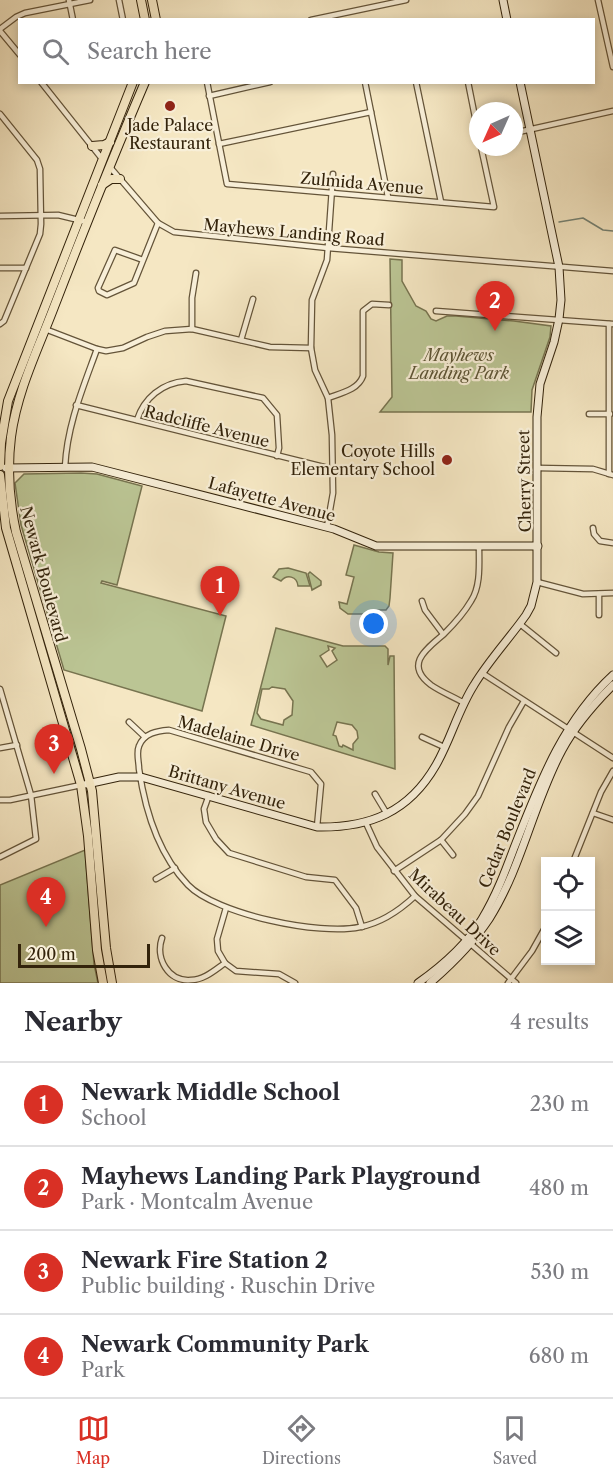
<!DOCTYPE html>
<meta charset="utf-8">
<style>
:root{--surface:#fff;--page:#f7f7f7;--text:#2b2b33;--muted:#7c7c81;--line:#e1e1e2;--accent:#d93025}
body{margin:0;font-family:"Libre Caslon Text",serif;background:var(--page);color:var(--text)}
.controls{position:absolute;right:18px;bottom:18px;display:grid;overflow:hidden;border-radius:0px;box-shadow:0 3px 9px #0003}
.controls button{width:54px;height:54px;display:grid;place-items:center;padding:0;border:0;border-bottom:2px solid var(--line);background:var(--surface);color:var(--text);font:30px sans-serif}
.compass{position:absolute;left:469px;top:102px;width:54px;height:54px;border-radius:50%;background:var(--surface);box-shadow:0 3px 9px #0003;rotate:225deg}
.scale{position:absolute;left:18px;bottom:15px;width:132px;box-sizing:border-box;padding-left:6px;border:3px solid #33230b;border-top:0;font-size:16px;line-height:21px;white-space:nowrap;color:#33230b;-webkit-text-stroke:4px #f8efd8;paint-order:stroke}
.you{position:absolute;left:374px;top:624px;width:21px;height:21px;margin:-15px;border:4px solid #fff;border-radius:50%;background:#1a73e8;box-shadow:0 0 0 9px #1a73e833}
.badge{display:grid;place-items:center;width:39px;height:39px;border-radius:50%;background:var(--accent);color:#fff;font-size:20px;font-weight:700}
.pin{position:absolute;translate:-50% -50px;filter:drop-shadow(0 2px 3px #0008)}
.pin::after{content:'';position:absolute;top:32px;width:21px;height:18px;background:inherit;clip-path:polygon(0 0,100% 0,50% 100%)}
.list{margin:0;padding:0;list-style:none}
h2{display:flex;justify-content:space-between;align-items:center;height:78px;margin:0;padding:0 24px;font-size:26px}
h2 small{font-size:20px;font-weight:400;color:var(--muted)}
.list li{display:grid;grid-template-columns:39px 1fr auto;gap:18px;align-items:center;box-sizing:border-box;height:84px;padding:0 24px;border-top:2px solid var(--line)}
.list b{display:block;font-size:22px;white-space:nowrap}
.list p{margin:0;font-size:20px;white-space:nowrap;color:var(--muted)}
.list em{font-size:20px;font-style:normal;color:var(--muted)}
.icon{flex:none;width:33px;height:33px;fill:none;stroke:currentColor;stroke-width:2;stroke-linecap:round;stroke-linejoin:round}
.map{position:relative;flex:none;width:613px;height:983px;overflow:hidden}
.search{position:absolute;background:var(--surface);box-shadow:0 3px 9px #0003;left:18px;right:18px;top:18px;height:66px;display:flex;align-items:center;gap:15px;box-sizing:border-box;padding:0 21px;border-radius:0px;color:var(--muted);font-size:22px}
.sheet{height:414px;background:var(--surface)}
nav{display:flex;justify-content:space-around;align-items:center;box-sizing:border-box;height:84px;border-top:2px solid var(--line);background:var(--surface);font-size:16px;color:var(--muted)}
nav a{display:grid;justify-items:center;gap:3px}
nav .on{color:var(--accent)}
.map>svg:first-child{display:block}
</style>
<div class="map">
<svg width="613" height="983" viewBox="0 0 613 983">
<rect width="100%" height="100%" fill="#f5e7c3"/>
<filter id="stains"><feTurbulence type="fractalNoise" baseFrequency=".00333" numOctaves="4"/><feColorMatrix values="0 0 0 0 .2 0 0 0 0 .09 0 0 0 0 .02 0 0 0 .5 -.17"/></filter>
<radialGradient id="worn" r=".72"><stop offset=".6" stop-color="#630" stop-opacity="0"/><stop offset="1" stop-color="#630" stop-opacity=".3"/></radialGradient>
<g fill="#bbc594" stroke="#777450" stroke-width="1.5" fill-rule="evenodd">
<polygon points="390,259 402,260 402,281 416,306 426,311 431,319 436,321 447,316 456,316 514,321 551,326 550,337 532,390 531,412 380,412 392,397"/>
<polygon points="81,473 97,474 142,486 117,585 102,581 101,583 226,616 202,711 64,670 21,525 15,483 24,474"/>
<polygon points="354,545 379,552 393,553 390,598 389,606 386,610 376,610 375,614 348,614 340,608 339,602 347,604 354,577 346,575"/>
<path d="M288,568L306,573L310,586H298C297,576 287,574 281,581L273,577L279,569Z"/>
<polygon points="310,572 321,581 321,585 312,590 308,574"/>
<path d="M276,628L343,646H385L388,649V665L390,656H394L395,769L251,725ZM328,646L335,648L332,651L337,660L327,667L320,656L329,650ZM272,687L285,689L293,701L292,715L284,720L283,725L261,719L257,713L262,689H269ZM337,722L352,725L357,731L358,738L353,744V750L343,745L342,747L339,746L336,736L333,735Z"/>
<polygon points="85,850 94,964 98,983 0,983 0,885"/>
</g>
<g fill="none" stroke-linecap="round" stroke-linejoin="round">
<polyline stroke="#738173" stroke-width="1.5" points="559,222 583,218 603,230 613,231"/>
<g stroke="#645439" stroke-width="7">
<g id="street">
<polyline points="69,0 73,20"/>
<polyline points="119,0 123,20"/>
<polyline points="598,0 613,67"/>
<polyline points="311,20 406,0"/>
<polyline points="0,29 16,17 25,13 90,0"/>
<polyline points="0,31 20,55"/>
<polyline points="41,82 103,160"/>
<polyline points="207,82 227,184 494,207 481,147"/>
<polyline points="365,82 388,197"/>
<polyline points="416,82 441,202"/>
<polyline points="468,82 478,132"/>
<polyline points="209,96 270,82"/>
<polyline points="0,114 37,160 40,169 41,224 40,234 4,321 0,324"/>
<polyline points="514,133 613,111"/>
<polyline points="219,144 371,112"/>
<polyline points="109,166 158,223 174,232 328,248 613,271"/>
<polyline points="0,216 58,215 87,222"/>
<polyline points="143,260 115,250 98,288 99,291 107,295 134,283 158,223"/>
<polyline points="0,268 26,268"/>
<polyline points="436,311 613,324"/>
<polyline points="609,324 609,474"/>
<polyline points="45,329 97,349 106,351 123,348 147,337 165,331 192,329 270,347 311,348"/>
<polyline points="192,329 192,298 196,273"/>
<polyline points="241,340 253,299"/>
<path d="M328,398C341,393 358,390 363,376V311L372,304L389,305"/>
<polyline points="76,405 332,469"/>
<polyline points="589,414 610,414"/>
<path d="M137,420C144,398 162,383 186,381L263,398L277,415L279,448L277,456"/>
<path d="M65,467C67,425 83,388 97,349"/>
<polyline points="538,468 593,469 613,475"/>
<polyline points="327,527 333,493 332,435 328,398 315,370 311,348 312,300 327,260 333,174"/>
<polyline points="593,528 594,534 600,541 613,543"/>
<polyline points="537,582 583,594 613,593"/>
<polyline points="599,594 599,615"/>
<polyline points="422,601 425,610 443,634"/>
<polyline points="520,624 556,653"/>
<polyline points="482,673 613,758"/>
<polyline points="0,689 31,795 36,839 0,857"/>
<path d="M464,703C454,697 441,692 431,685C403,664 428,648 444,634C454,624 464,613 471,601C481,586 479,564 479,546"/>
<polyline points="129,722 145,737"/>
<polyline points="422,737 444,747"/>
<polyline points="0,748 17,745"/>
<polyline points="375,794 387,814"/>
<polyline points="209,795 204,809 206,822 216,839 229,853 306,877 335,880 356,908 362,927"/>
<polyline points="0,800 10,800 81,785"/>
<polyline points="593,813 613,820"/>
<polyline points="366,823 377,847 415,896 516,983"/>
<path d="M317,827L321,784L311,772L169,730C157,731 144,733 139,746C136,753 139,762 139,769C145,810 158,854 188,885C216,914 320,936 360,927C381,923 400,910 415,896"/>
<polyline points="441,840 453,855"/>
<polyline points="573,862 601,792 613,771"/>
<polyline points="394,871 441,840 465,814 478,796 509,727 524,701"/>
<polyline points="156,879 175,868"/>
<polyline points="226,908 217,939 218,951 225,963 236,971 279,974 295,983"/>
<path d="M162,938C155,958 168,982 191,980C204,980 215,970 225,963"/>
<polyline points="508,983 532,951 546,926"/>
</g>
</g>
<g stroke="#33230b" stroke-width="9">
<g id="secondary">
<polyline points="503,0 507,20"/>
<polyline points="6,468 92,467 334,529 376,546 538,546"/>
<path d="M87,784L119,777H141L317,827C370,828 409,812 436,765C451,739 458,710 474,685C489,660 509,639 526,615L531,606L537,582V417L540,384L554,342L559,319L561,300L559,267L520,82"/>
<path d="M418,983C442,966 467,944 482,919C496,896 505,872 514,848C539,785 562,722 613,675"/>
<path d="M430,983C452,964 473,943 489,919C522,867 533,804 562,750C575,726 594,704 613,685"/>
</g>
</g>
<g stroke="#33230b" stroke-width="10">
<g id="primary">
<polyline points="141,0 145,20"/>
<polyline points="152,0 156,20"/>
<polyline points="92,146 104,145 110,142"/>
<polyline points="102,185 111,179 120,179"/>
<polyline points="0,466 1,443 8,401 133,82"/>
<polyline points="0,475 6,528 81,785 88,836 97,950 103,983"/>
<path d="M112,983L106,948L92,791L81,749L16,532C9,500 7,469 11,437C17,391 38,349 54,307C83,232 113,157 145,82"/>
</g>
</g>
<use href="#street" stroke="#f8efd8" stroke-width="4.5"/>
<use href="#secondary" stroke="#f8efd8" stroke-width="7"/>
<use href="#primary" stroke="#f5e7c3" stroke-width="8"/>
</g>
<g fill="#8f2418" stroke="#f8efd8" stroke-width="2">
<circle cx="170" cy="106" r="6"/>
<circle cx="447" cy="460" r="6"/>
</g>
<g text-anchor="middle" dominant-baseline="central" stroke-width="4.5" stroke-linejoin="round" paint-order="stroke">
<g font-size="16" fill="#33230b" stroke="#f8efd8">
<text x="170" y="125">Jade Palace<tspan x="170" dy="18">Restaurant</tspan></text>
<text x="435" y="451" text-anchor="end">Coyote Hills<tspan x="435" dy="18">Elementary School</tspan></text>
</g>
<g font-size="16" fill="#33230b" stroke="#f8efd8">
<text transform="translate(362 183) rotate(5)">Zulmida Avenue</text>
<text transform="translate(294 232) rotate(5)">Mayhews Landing Road</text>
<text transform="translate(207 426) rotate(14)">Radcliffe Avenue</text>
<text transform="translate(524 481) rotate(-91)">Cherry Street</text>
<text transform="translate(272 499) rotate(15)">Lafayette Avenue</text>
<text transform="translate(44 574) rotate(75)">Newark Boulevard</text>
<text transform="translate(239 738) rotate(16)">Madelaine Drive</text>
<text transform="translate(227 787) rotate(16)">Brittany Avenue</text>
<text transform="translate(507 828) rotate(-68)">Cedar Boulevard</text>
<text transform="translate(455 912) rotate(43)">Mirabeau Drive</text>
</g>
<g font-size="16" font-style="italic" fill="#5c5434" stroke="#f8efd8">
<text x="459" y="355">Mayhews<tspan x="459" dy="18">Landing Park</tspan></text>
</g>
</g>
<rect width="100%" height="100%" filter="url(#stains)"/>
<rect width="100%" height="100%" fill="url(#worn)"/>
</svg>
<div class="controls">
<button><svg class="icon" aria-label="locate" viewBox="0 0 24 24"><circle cx="12" cy="12" r="6"/><path d="M12 2v4M12 18v4M2 12h4M18 12h4"/></svg></button>
<button><svg class="icon" aria-label="layers" viewBox="0 0 24 24"><path d="M12 4l9 5-9 5-9-5zM3 14l9 5 9-5"/></svg></button>
</div>
<svg class="compass" viewBox="-18 -18 36 36"><path d="M0-13l5 13h-10z" fill="#e53935"/><path d="M0 13l5-13h-10z" fill="#7c7c81"/></svg>
<div class="scale">200 m</div>
<div class="you"></div>
<div class="pin badge" style="left:220px;top:616px">1</div>
<div class="pin badge" style="left:495px;top:331px">2</div>
<div class="pin badge" style="left:54px;top:774px">3</div>
<div class="pin badge" style="left:46px;top:927px">4</div>
<div class="search"><svg class="icon" aria-label="search" viewBox="0 0 24 24"><circle cx="10" cy="10" r="6"/><path d="M15 15l6 6"/></svg>Search here</div>
</div>
<section class="sheet">
<h2>Nearby<small>4 results</small></h2>
<ul class="list">
<li><span class="badge">1</span><div><b>Newark Middle School</b><p>School</p></div><em>230 m</em></li>
<li><span class="badge">2</span><div><b>Mayhews Landing Park Playground</b><p>Park · Montcalm Avenue</p></div><em>480 m</em></li>
<li><span class="badge">3</span><div><b>Newark Fire Station 2</b><p>Public building · Ruschin Drive</p></div><em>530 m</em></li>
<li><span class="badge">4</span><div><b>Newark Community Park</b><p>Park</p></div><em>680 m</em></li>
</ul>
</section>
<nav>
<a class="on"><svg class="icon" aria-label="map" viewBox="0 0 24 24"><path d="M3 6l6-2 6 2 6-2v14l-6 2-6-2-6 2zM9 4v14M15 6v14"/></svg>Map</a>
<a><svg class="icon" aria-label="directions" viewBox="0 0 24 24"><path d="M12 3l9 9-9 9-9-9zM9 14v-3h6M13 9l2 2-2 2"/></svg>Directions</a>
<a><svg class="icon" aria-label="saved" viewBox="0 0 24 24"><path d="M7 4h10v16l-5-4-5 4z"/></svg>Saved</a>
</nav>
